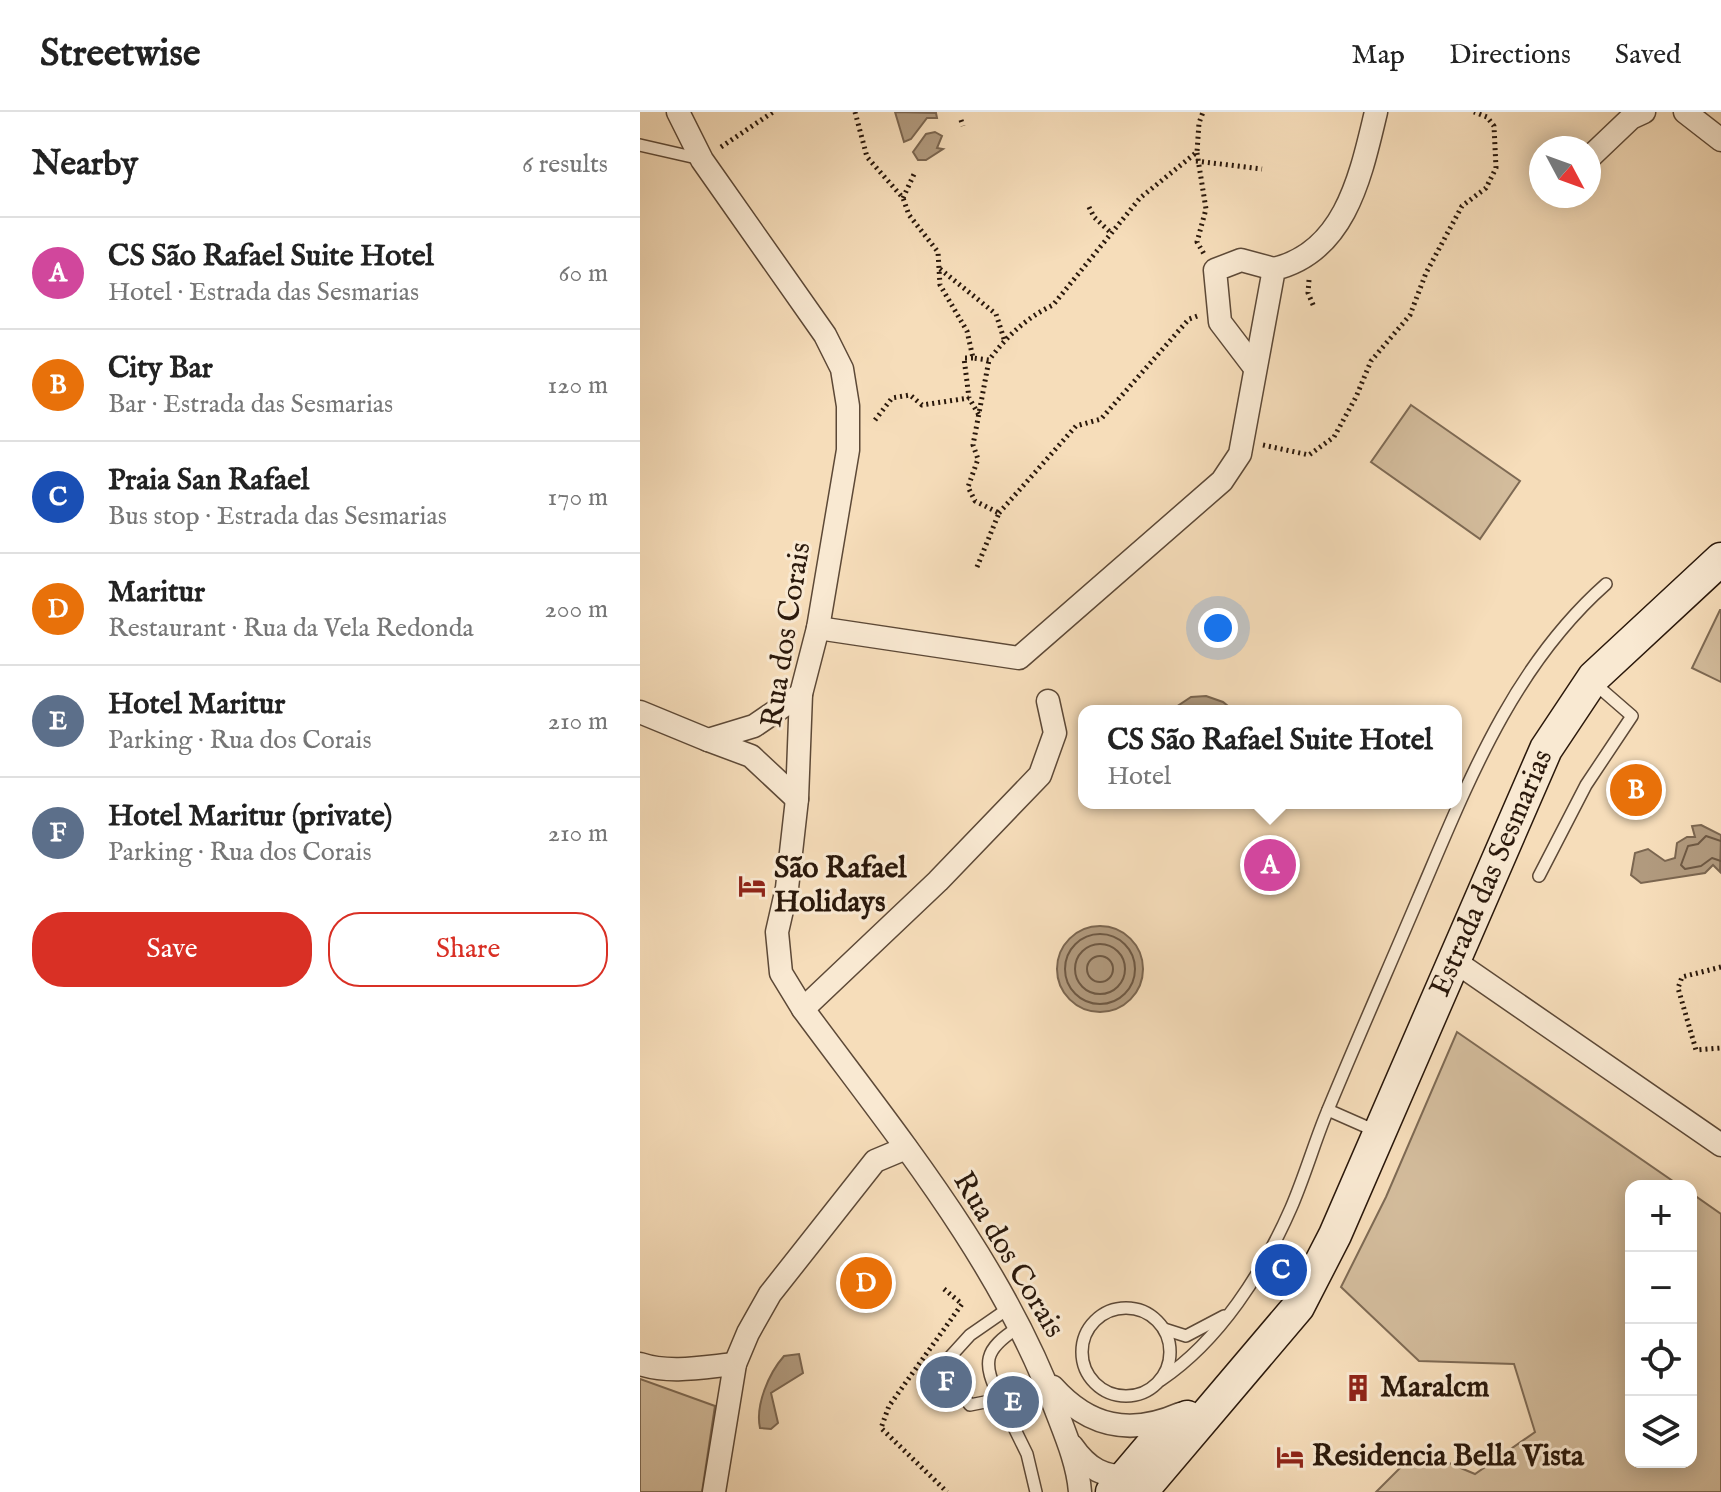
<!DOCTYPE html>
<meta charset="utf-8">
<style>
:root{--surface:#fff;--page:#f2f2f2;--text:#222;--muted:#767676;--line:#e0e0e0;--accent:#d93025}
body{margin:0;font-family:"IM FELL English",serif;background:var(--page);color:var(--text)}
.controls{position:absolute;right:24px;bottom:24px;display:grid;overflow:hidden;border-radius:16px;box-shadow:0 4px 20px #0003}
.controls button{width:72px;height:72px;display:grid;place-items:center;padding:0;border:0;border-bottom:2px solid var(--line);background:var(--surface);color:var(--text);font:40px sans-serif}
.compass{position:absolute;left:889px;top:24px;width:72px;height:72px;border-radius:50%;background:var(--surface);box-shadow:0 4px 20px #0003;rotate:131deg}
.you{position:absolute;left:578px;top:516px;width:28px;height:28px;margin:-20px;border:6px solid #fff;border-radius:50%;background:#1a73e8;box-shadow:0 0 0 12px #1a73e833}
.badge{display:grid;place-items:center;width:52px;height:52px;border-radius:50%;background:var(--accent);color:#fff;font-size:26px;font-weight:700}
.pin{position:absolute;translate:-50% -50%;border:4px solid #fff;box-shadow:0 2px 8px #0006}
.popup{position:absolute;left:438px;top:593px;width:384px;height:104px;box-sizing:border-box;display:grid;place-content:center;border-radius:16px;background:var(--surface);filter:drop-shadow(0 2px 6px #0005);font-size:26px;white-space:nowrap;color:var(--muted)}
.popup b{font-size:30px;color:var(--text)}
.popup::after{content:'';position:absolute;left:50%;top:100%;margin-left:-16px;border:16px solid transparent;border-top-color:var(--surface)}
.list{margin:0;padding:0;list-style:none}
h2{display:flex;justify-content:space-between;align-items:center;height:104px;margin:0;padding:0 32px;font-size:34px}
h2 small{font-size:26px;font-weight:400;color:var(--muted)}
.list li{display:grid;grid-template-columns:52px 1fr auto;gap:24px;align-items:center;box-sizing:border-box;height:112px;padding:0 32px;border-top:2px solid var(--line)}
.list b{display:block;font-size:30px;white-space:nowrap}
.list p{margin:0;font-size:26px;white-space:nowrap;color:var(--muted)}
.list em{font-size:26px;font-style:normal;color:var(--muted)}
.actions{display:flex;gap:16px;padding:24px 32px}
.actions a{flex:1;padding:18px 0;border:2px solid var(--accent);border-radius:32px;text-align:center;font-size:28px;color:var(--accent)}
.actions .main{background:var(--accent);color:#fff}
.icon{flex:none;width:44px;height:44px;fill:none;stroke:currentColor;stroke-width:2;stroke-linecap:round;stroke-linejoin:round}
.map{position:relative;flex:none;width:1081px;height:1380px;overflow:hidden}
header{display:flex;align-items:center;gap:48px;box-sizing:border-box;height:112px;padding:0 40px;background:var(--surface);border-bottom:2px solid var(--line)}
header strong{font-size:38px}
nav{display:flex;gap:44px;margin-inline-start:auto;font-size:28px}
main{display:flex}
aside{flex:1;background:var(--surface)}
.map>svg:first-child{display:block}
</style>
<header>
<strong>Streetwise</strong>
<nav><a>Map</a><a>Directions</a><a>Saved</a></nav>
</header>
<main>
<aside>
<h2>Nearby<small>6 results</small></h2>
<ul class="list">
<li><span class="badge" style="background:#d1479c">A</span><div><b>CS São Rafael Suite Hotel</b><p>Hotel · Estrada das Sesmarias</p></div><em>60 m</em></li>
<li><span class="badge" style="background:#e8710a">B</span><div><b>City Bar</b><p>Bar · Estrada das Sesmarias</p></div><em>120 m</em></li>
<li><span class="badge" style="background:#1a4fb4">C</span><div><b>Praia San Rafael</b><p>Bus stop · Estrada das Sesmarias</p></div><em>170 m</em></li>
<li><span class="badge" style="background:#e8710a">D</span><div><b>Maritur</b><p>Restaurant · Rua da Vela Redonda</p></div><em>200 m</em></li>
<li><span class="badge" style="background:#5c6f8a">E</span><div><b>Hotel Maritur</b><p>Parking · Rua dos Corais</p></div><em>210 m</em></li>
<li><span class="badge" style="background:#5c6f8a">F</span><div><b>Hotel Maritur (private)</b><p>Parking · Rua dos Corais</p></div><em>210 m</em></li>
</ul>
<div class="actions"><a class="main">Save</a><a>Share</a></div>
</aside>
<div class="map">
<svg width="1081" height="1380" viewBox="0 0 1081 1380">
<rect width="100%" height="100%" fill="#f6ddba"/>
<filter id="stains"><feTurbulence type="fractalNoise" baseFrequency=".0025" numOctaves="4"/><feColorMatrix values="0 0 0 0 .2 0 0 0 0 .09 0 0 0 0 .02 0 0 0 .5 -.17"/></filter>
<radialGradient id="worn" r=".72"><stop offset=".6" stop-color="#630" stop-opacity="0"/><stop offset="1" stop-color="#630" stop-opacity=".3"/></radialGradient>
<g fill="#d3bc9c" stroke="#7e6a54" stroke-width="2">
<polygon points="771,293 880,369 840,427 731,350"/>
<polygon points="1080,498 1081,498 1081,570 1052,556"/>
<polygon points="817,920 1040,1074 991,1074 991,1350 1051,1350 1051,1081 1081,1102 1081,1380 736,1380 778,1338 835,1362 895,1320 874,1252 779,1249 701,1175 746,1085"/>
<polygon points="0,1267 75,1294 62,1380 0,1380"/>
</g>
<g fill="#b19a7e" stroke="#7b6650" stroke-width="2">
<polygon points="255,0 296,1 297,6 287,6 271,27 264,30"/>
<polygon points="295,20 302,24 297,36 303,37 286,48 278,48 273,40 286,22"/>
<polygon points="566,584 583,590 594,599 530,599 551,585"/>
<polygon points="1061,713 1081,723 1080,760 1073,753 1065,761 1001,771 991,763 995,741 1008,737 1025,749 1035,746 1037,731 1047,725 1055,725 1052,714"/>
<circle cx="460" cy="857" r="43"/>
<path d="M159,1242L163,1261L131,1281L138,1311L131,1317L120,1316C115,1293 129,1261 144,1244Z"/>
</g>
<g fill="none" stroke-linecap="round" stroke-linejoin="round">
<g stroke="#6e5944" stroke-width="2">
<polyline points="1081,729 1066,724 1058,732 1048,734 1041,753 1045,757 1061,754 1072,746 1081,749"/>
<circle cx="460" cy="857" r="35"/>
<circle cx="460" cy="857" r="25"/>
<circle cx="460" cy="857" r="13"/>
</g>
<g stroke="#5d4937" stroke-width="14">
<g id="lane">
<polyline points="0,33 61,47"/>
<polyline points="899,764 946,673 992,604 954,571"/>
<polyline points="688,998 738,1020"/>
<circle cx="486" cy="1240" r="44"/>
<path d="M369,1196L330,1223L300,1256L330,1293L360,1287C342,1250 343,1238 379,1215"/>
<polyline points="524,1217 546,1224 584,1204"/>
<path d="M521,1268C580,1228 623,1160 651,1096C664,1066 673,1035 685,1005C715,932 747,860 778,787C827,673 871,556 966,472"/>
<polyline points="360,1287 387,1342 396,1380"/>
</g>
</g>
<g stroke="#5d4937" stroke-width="25">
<g id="street">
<path d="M38,0L62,48L185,223L202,257L208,294V338L178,516L161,582L157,687L147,776L137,820L141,861L163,897C256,1023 361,1149 416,1298C426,1324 438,1352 440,1380"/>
<polyline points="1045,0 1081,28"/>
<polyline points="949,46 991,6 1004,0"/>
<polyline points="615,256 580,210 575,158 601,148 634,157"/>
<path d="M178,516L379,546L582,369L600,342L634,157C706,140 721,62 736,0"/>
<polyline points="0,600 68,628 114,614 161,582"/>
<polyline points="68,628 111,644 157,687"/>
<polyline points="813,848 1081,1033"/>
<polyline points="163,897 298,769 400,663 415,621 408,589"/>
<path d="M0,1252C30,1262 64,1255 95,1252"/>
<path d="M413,1275C449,1315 490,1324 540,1302"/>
<path d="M432,1334C448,1357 464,1366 492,1364"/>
<polyline points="74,1380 95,1252 108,1221 130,1182 235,1049 266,1036"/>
</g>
</g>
<g stroke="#2a180b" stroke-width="35">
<g id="secondary">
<polyline points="472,1380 511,1334 547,1305"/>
<path id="s1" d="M501,1380L658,1195L695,1123L906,637L954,565L1081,447"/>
</g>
</g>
<g stroke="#2a180b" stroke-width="5" stroke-dasharray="2 4" stroke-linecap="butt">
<path d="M215,0L227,45L263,86L269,103L298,140L300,173L327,219L333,246L349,248C367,224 386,206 413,193L500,86L557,40L559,11L563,0"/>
<polyline points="321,8 323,14"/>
<polyline points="81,35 133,0"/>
<polyline points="557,41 566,97 557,130 564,142"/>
<polyline points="556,49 622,57"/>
<polyline points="263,86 275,60"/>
<polyline points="449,95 454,105 470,120"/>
<polyline points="300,157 356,202 364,227"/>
<polyline points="669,168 668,181 674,195"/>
<polyline points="333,246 324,246 329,286 339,303"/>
<polyline points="235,308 252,286 270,283 282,293 329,286"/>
<polyline points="623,333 669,343 694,325 716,285 731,249 770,203 786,161 822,94 846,76 856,56 854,14 847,5 834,0"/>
<polyline points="359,401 436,314 461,307 549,207 560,203"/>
<polyline points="337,455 359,401 335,389 328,375 338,347 333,333 349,248"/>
<polyline points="1081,855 1042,865 1038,876 1056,938 1081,936"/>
<polyline points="304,1177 322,1192 249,1294 241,1316 307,1380"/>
</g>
<use href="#lane" stroke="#f9e9d2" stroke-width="11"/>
<use href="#street" stroke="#f9e9d2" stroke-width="22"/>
<use href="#secondary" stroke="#f9e9d2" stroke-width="32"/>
</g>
<defs>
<g id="hotel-bare" transform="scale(2.16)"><path d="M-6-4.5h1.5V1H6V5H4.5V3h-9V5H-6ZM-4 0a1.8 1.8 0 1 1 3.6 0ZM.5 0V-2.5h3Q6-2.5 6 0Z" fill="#8f2418" stroke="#f9e9d2" stroke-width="2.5" paint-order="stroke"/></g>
<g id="building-bare" transform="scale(2.16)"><path d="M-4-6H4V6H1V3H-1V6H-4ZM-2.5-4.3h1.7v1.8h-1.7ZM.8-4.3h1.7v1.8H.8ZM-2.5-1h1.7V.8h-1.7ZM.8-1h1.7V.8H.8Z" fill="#8f2418" stroke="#f9e9d2" stroke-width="2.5" paint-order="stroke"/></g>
</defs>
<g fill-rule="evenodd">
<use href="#hotel-bare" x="112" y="774"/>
<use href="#building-bare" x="718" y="1276"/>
<use href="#hotel-bare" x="650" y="1345"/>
</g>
<g text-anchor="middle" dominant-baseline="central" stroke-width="6" stroke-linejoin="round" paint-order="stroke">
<g font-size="30" fill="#2a180b" stroke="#f9e9d2">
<text transform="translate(147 523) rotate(-81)">Rua dos Corais</text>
<text stroke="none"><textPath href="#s1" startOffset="718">Estrada das Sesmarias</textPath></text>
<text transform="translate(368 1143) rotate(59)">Rua dos Corais</text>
</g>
<g font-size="30" font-weight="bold" fill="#2a180b" stroke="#f9e9d2" text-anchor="start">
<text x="134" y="757">São Rafael<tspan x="134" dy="34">Holidays</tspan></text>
<text x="740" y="1276">Maralcm</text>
<text x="672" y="1345">Residencia Bella Vista</text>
</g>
</g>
<rect width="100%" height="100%" filter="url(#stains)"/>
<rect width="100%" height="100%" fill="url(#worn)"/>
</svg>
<div class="controls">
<button>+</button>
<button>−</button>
<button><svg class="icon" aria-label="locate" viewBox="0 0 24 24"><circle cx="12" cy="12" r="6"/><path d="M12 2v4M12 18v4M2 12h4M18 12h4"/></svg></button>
<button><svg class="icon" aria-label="layers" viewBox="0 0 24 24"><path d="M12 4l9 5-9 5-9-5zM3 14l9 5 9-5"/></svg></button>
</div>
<svg class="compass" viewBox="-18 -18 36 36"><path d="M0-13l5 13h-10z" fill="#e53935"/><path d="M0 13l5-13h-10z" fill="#767676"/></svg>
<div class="you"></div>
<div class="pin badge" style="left:630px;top:753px;background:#d1479c">A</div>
<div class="popup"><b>CS São Rafael Suite Hotel</b>Hotel</div>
<div class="pin badge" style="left:996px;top:678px;background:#e8710a">B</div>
<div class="pin badge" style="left:641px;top:1158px;background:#1a4fb4">C</div>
<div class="pin badge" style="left:226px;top:1171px;background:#e8710a">D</div>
<div class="pin badge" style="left:373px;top:1290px;background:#5c6f8a">E</div>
<div class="pin badge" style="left:306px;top:1270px;background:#5c6f8a">F</div>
</div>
</main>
